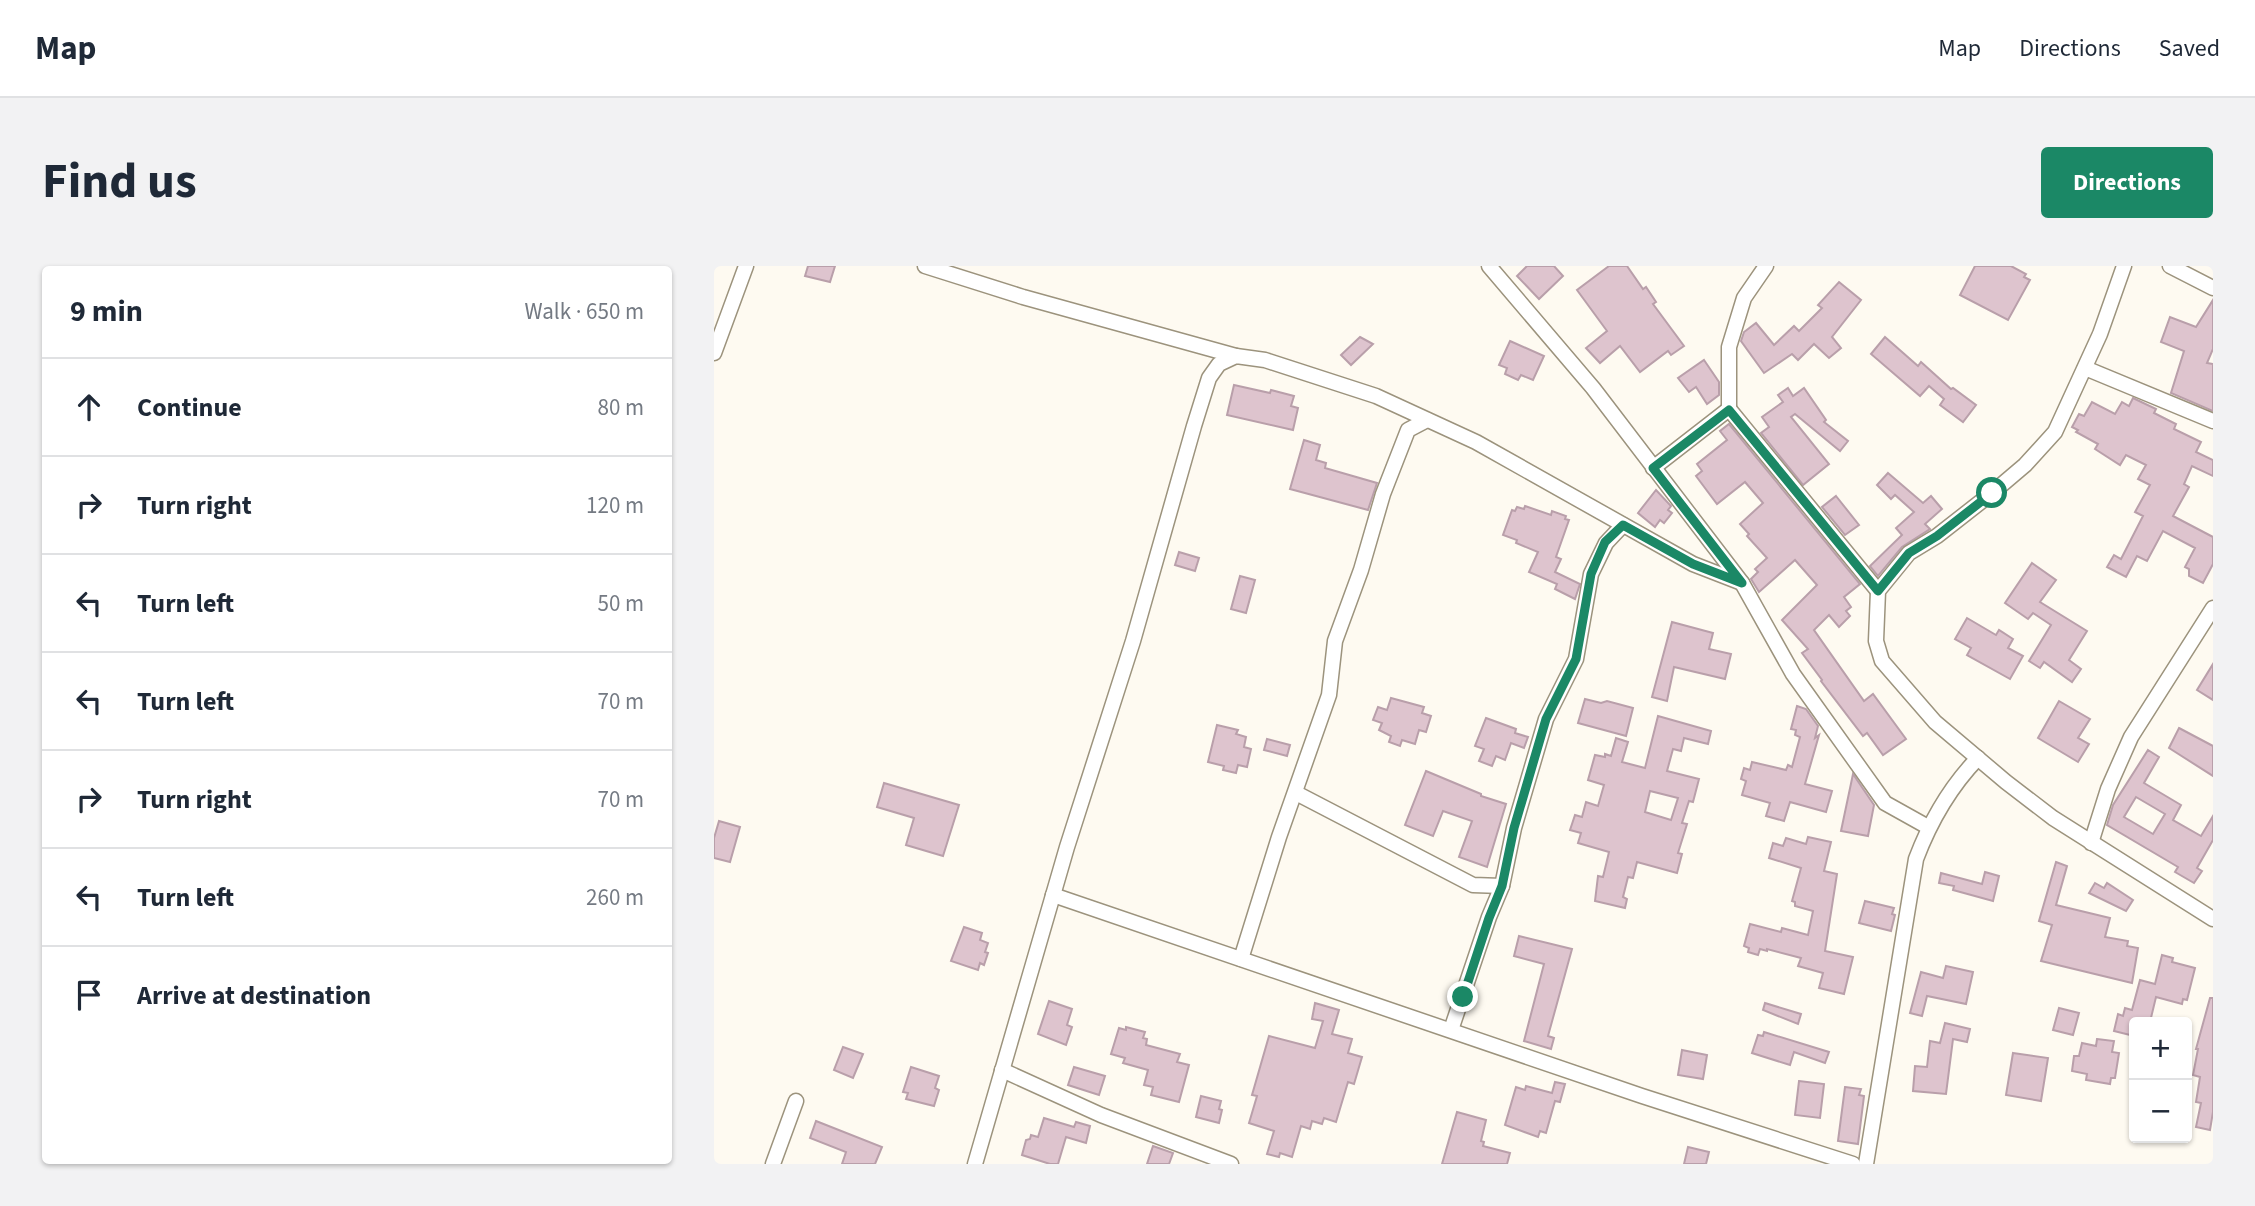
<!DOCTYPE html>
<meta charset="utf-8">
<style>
:root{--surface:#fff;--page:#f2f2f3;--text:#1f2937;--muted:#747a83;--line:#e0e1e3;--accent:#1b8866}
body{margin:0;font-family:"Source Sans 3",sans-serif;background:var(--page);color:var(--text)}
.controls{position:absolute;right:21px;bottom:21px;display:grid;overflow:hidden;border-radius:7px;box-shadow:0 2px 5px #0004}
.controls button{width:63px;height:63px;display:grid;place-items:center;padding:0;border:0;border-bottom:2px solid var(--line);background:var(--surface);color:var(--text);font:35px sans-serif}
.stop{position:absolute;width:21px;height:21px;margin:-16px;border:5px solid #1b8866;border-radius:50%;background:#fff}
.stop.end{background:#1b8866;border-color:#fff;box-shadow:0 2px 7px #0008}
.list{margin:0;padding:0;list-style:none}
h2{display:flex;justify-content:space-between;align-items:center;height:91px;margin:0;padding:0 28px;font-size:30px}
h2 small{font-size:23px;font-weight:400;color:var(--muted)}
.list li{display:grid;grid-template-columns:46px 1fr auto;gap:21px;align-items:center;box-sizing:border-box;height:98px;padding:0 28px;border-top:2px solid var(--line)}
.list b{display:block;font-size:26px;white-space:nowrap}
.list em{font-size:23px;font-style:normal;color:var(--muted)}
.icon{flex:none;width:38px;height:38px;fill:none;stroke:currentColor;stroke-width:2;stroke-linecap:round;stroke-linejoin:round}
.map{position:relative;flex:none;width:1499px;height:898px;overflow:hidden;border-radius:7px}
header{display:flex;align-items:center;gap:42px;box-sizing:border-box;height:98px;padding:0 35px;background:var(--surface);border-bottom:2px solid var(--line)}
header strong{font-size:33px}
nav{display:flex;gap:38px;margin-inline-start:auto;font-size:24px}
.intro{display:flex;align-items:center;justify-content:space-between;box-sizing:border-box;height:168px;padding:0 42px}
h1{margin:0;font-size:49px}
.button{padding:18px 32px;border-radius:7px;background:var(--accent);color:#fff;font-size:24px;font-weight:700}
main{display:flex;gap:42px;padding:0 42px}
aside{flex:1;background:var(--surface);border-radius:7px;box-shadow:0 2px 5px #0004}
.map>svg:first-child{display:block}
</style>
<header>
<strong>Map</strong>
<nav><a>Map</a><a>Directions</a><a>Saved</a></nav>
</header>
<div class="intro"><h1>Find us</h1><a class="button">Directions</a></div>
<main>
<aside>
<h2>9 min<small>Walk · 650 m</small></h2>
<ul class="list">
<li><svg class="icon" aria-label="ahead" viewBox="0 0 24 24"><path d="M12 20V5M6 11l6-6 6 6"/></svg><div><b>Continue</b></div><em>80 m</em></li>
<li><svg class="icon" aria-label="right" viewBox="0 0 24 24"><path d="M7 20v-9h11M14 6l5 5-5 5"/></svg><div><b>Turn right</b></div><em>120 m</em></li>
<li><svg class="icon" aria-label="left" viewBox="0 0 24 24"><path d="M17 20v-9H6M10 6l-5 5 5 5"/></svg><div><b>Turn left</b></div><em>50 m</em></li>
<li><svg class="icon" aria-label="left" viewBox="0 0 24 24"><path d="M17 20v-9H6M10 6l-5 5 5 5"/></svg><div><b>Turn left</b></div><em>70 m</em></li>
<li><svg class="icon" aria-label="right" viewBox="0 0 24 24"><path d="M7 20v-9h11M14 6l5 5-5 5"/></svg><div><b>Turn right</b></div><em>70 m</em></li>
<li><svg class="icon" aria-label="left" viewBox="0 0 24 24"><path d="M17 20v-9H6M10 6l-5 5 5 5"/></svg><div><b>Turn left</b></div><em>260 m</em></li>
<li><svg class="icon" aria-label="arrive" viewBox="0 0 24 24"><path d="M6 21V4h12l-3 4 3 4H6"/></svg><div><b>Arrive at destination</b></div></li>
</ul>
</aside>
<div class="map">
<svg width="1499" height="898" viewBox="0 0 1499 898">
<rect width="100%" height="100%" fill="#fefaf1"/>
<g fill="#dec4ce" stroke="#b99faa" stroke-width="2" fill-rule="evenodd">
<polygon points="94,0 121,0 116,16 91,10"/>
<polygon points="813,0 840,0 849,10 825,33 803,10"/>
<polygon points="895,0 913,0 929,23 932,21 942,36 939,38 970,80 957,89 954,85 926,106 906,80 886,97 872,82 893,65 863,24"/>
<polygon points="1261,0 1297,0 1312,8 1310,11 1316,14 1294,54 1246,29"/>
<polygon points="1125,16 1147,34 1118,71 1127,82 1115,92 1100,78 1084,94 1078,88 1050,107 1027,75 1030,66 1042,57 1060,79 1080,60 1085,65 1108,42 1104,39"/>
<polygon points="1499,34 1499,83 1493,97 1499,98 1499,145 1457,127 1470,85 1447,76 1456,51 1482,61"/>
<polygon points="646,71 659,78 637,99 627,89"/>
<polygon points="1171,71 1204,100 1207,96 1237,123 1239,122 1262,139 1249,156 1226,139 1230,133 1215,120 1206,130 1157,88"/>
<polygon points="796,75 830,90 819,114 807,109 804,114 791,108 793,102 785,99"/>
<polygon points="990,94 1005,116 1005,129 993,138 982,121 975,126 964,112"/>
<polygon points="520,119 556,127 557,124 580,130 577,140 584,142 579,164 513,149"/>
<polygon points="1074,122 1079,130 1090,122 1112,154 1110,156 1134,175 1126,185 1081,148 1077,151 1115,198 1089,219 1047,167 1055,161 1048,151 1069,136 1064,129"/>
<polygon points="1419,132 1442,143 1440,147 1462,158 1460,163 1487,176 1482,186 1499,194 1499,210 1478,200 1470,218 1475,221 1459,250 1499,271 1499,298 1489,317 1475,310 1475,303 1471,301 1481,282 1449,265 1433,295 1423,290 1412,311 1393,301 1400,289 1407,293 1429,250 1421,246 1436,219 1424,213 1432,199 1412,189 1406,199 1381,183 1384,178 1362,166 1364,164 1358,161 1365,148 1370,150 1378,136 1401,148 1408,136 1415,140"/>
<polygon points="1015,158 1146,318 1130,331 1137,341 1132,345 1136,350 1125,361 1115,349 1100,364 1150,435 1159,428 1192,473 1169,489 1153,467 1149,470 1107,415 1108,414 1088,387 1094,383 1068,354 1103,319 1081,294 1045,326 1037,313 1044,306 1041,303 1053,292 1033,270 1035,268 1026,258 1049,237 1031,216 1003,238 982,210 988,205 983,198 1013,174 1006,165"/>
<polygon points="590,174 606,179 602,194 612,197 611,202 663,217 654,244 576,223"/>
<polygon points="1174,207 1209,237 1217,230 1228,243 1211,258 1216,263 1188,281 1164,310 1156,300 1188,269 1182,262 1200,246 1181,229 1177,233 1163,219"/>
<polygon points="942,224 957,240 954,244 958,247 950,257 946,254 941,261 924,247"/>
<polygon points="1122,230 1145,259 1131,269 1108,241"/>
<polygon points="811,240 837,249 838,245 852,250 851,253 855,254 842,291 847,293 841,306 866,318 861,333 841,323 843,318 815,306 824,286 802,277 803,274 789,269 798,244 801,245 803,241 810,243"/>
<polygon points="465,286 485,292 481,305 461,299"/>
<polygon points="1318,297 1342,314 1326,336 1373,365 1355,394 1367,403 1358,416 1330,396 1326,402 1315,395 1337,359 1319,347 1314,353 1291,337"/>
<polygon points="526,310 541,314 532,347 517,343"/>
<polygon points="1253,352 1282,369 1285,364 1299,373 1294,382 1309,390 1296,413 1253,389 1257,382 1241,373"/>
<polygon points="958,356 999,367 995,383 1017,388 1011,413 960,401 953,435 938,431"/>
<polygon points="1499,398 1499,434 1483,424"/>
<polygon points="677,432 710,441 708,447 717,450 712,466 705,464 701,478 688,474 686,480 675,476 677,470 665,464 668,457 659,454 664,441 673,444"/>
<polygon points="871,433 887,437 893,435 919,442 912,470 864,457"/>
<polygon points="1345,435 1376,453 1364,472 1375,478 1364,496 1324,472"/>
<polygon points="1083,440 1092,443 1104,460 1101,472 1105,469 1091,518 1118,525 1112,546 1076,536 1070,555 1052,550 1056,537 1028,529 1032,515 1027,513 1030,502 1036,504 1038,496 1072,504 1074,499 1078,501 1086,471 1081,469 1082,464 1077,463"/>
<path d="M944,450L997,465L994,478L970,472L967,485L959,483L953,505L985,513L979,536L975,535L968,557L973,558L964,587L968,588L963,607L923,596L919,612L914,611L909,631L913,633L911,642L881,635L884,610L889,611L895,586L864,577L867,567L856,564L861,549L868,551L872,536L884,540L890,519L874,514L881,489L891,491V488L897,490L902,472L914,476L908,496L931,502ZM936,525L964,532L957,554L931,546Z"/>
<polygon points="772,452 802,463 801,467 814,471 810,482 797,477 791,494 782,490 778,500 765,495 770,483 761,480"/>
<polygon points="503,459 524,464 522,468 532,471 530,481 537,483 533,501 524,499 522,507 509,504 510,500 494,496"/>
<polygon points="1465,462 1499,480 1499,510 1455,482"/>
<polygon points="553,473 576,479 573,490 550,484"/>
<path d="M1434,484L1445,491L1430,517L1467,539L1459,554L1487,570L1499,550V574L1483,602L1488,605L1480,617L1461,606L1464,601L1393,559L1399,539ZM1422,531L1451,548L1439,568L1410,551Z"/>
<polygon points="712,505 767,528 767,530 792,538 773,601 745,591 758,555 729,545 719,570 691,559"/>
<polygon points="1139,508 1160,539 1154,570 1127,565"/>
<polygon points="170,517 245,539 229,590 192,579 200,552 163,541"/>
<polygon points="5,555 26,561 16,596 0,592 0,572"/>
<polygon points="1094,571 1117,576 1110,605 1123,608 1111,685 1139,691 1130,728 1105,722 1109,707 1084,700 1087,692 1053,683 1053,685 1046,683 1044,689 1034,686 1035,682 1030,680 1036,658 1067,666 1068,662 1094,669 1099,645 1081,640 1081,636 1078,635 1087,602 1055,592 1059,577 1069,580 1072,572 1092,578"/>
<polygon points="1342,596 1353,600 1342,639 1396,652 1391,671 1414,675 1413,680 1424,682 1418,717 1327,695 1338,659 1325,655"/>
<polygon points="1271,606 1285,610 1279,635 1239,624 1240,620 1225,617 1227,607 1268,618"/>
<polygon points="1381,617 1390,622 1393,617 1419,634 1412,645 1375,627"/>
<polygon points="1151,635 1180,642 1178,648 1181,649 1177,665 1145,657"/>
<polygon points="250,661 268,667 266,674 274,677 271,686 274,687 270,699 266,697 264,704 237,695"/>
<polygon points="805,670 858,683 834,770 840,772 837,783 810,775 830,698 800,690"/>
<polygon points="1448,689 1459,692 1458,696 1481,702 1473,734 1469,733 1468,738 1442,731 1436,756 1420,756 1420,770 1400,765 1404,748 1409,750 1411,742 1418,744 1426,714 1441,718"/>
<polygon points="1232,700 1259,706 1252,738 1213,730 1208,750 1196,747 1207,706 1229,712"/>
<polygon points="1496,732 1499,732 1499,846 1496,864 1482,861 1487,837 1482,836 1486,811 1479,809 1484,783 1482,783"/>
<polygon points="335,735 358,743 353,759 358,761 352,779 324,768"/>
<polygon points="601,737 625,744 618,768 638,773 634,787 648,791 640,818 634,816 622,856 610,852 608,858 598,855 596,863 587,860 578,891 566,887 565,891 553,888 560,865 535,857 543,830 538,829 555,770 601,782 609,755 598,753"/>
<polygon points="1051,737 1087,748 1084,758 1049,744"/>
<polygon points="1345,742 1365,747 1359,769 1339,764"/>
<polygon points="1231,757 1256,763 1253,776 1239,773 1232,828 1199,825 1201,800 1213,801 1216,775 1226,777"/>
<polygon points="412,761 431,766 429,772 433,773 432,779 466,788 463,796 475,799 465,836 437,829 439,821 430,819 434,804 409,797 411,792 397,788 405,762 412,764"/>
<polygon points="1050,766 1115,786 1111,797 1080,786 1076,799 1038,787 1044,769 1049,770"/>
<polygon points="1383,773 1400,775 1398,786 1405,787 1401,812 1397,812 1396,818 1372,814 1373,808 1358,805 1360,790 1365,790 1368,777 1382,780"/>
<polygon points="129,781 149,788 139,812 120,804"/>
<polygon points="968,784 993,789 989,813 964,809"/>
<polygon points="1299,787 1334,792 1327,835 1292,829"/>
<polygon points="197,801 225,810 221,822 225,824 220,840 192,833 194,827 189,826"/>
<polygon points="360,801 391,810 385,829 354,819"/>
<polygon points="1085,815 1110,818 1106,852 1081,849"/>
<polygon points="841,816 851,818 846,836 841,835 832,867 826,865 824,871 791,859 802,821 811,824 812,820 838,827"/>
<polygon points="1131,821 1147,823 1145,829 1150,830 1144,878 1124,875"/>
<polygon points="487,830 507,835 505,843 508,844 505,857 482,851"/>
<polygon points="743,846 772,854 767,875 770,876 769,880 796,887 793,898 728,898"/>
<polygon points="330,852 360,861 362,856 376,860 372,877 352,871 344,898 336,898 308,889 312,874 316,873 317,869 324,871"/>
<polygon points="102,855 168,881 161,898 128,898 132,886 96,872"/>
<polygon points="439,880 459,887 455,898 433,898"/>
<polygon points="974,881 995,886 992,898 970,898"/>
</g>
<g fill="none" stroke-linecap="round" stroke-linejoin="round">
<g stroke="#9c937d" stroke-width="17">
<g id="street">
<polyline points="211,0 309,31 522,90"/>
<polyline points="775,0 879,122 1028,317 1079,408 1171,537 1214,561"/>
<polyline points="1410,0 1386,68 1341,166 1311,199 1278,227 1223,270 1195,287 1164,325 1162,375 1168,395 1221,456 1292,516 1339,552 1499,653"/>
<polyline points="1456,0 1499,22"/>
<polyline points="0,87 32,0"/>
<polyline points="1371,102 1499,155"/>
<polyline points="1015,143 1015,81 1030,32 1052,0"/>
<polyline points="939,202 1015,143 1164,325"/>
<polyline points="582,527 759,619 788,620"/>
<polyline points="1377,577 1394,523 1417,471 1499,342"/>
<polyline points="339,629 928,830 1139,898"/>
<polyline points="527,693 565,571 615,429 621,375 647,304 669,228 694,164 713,154"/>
<polyline points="737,764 775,651 788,620 800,562 832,453 862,393 877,308 892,277 909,259"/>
<polyline points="288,804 387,849 517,898"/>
<polyline points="59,898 82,835"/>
<polyline points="261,898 353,581 419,375 480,160 495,112 505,98 522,90 551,94 662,130 762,176 979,298 1028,317"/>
<path d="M1152,898L1202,593C1216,556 1236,521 1264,492"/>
</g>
</g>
<use href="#street" stroke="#fff" stroke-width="14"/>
</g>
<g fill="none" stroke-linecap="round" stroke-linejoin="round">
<polyline stroke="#1b8866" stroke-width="9" points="749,731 775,652 788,620 800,562 832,453 862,393 877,308 891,276 909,259 979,298 1028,317 939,202 1015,144 1164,325 1195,287 1223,270 1278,227"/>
</g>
</svg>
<div class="controls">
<button>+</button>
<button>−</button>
</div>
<div class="stop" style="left:1278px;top:227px"></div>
<div class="stop end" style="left:749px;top:731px"></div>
</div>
</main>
